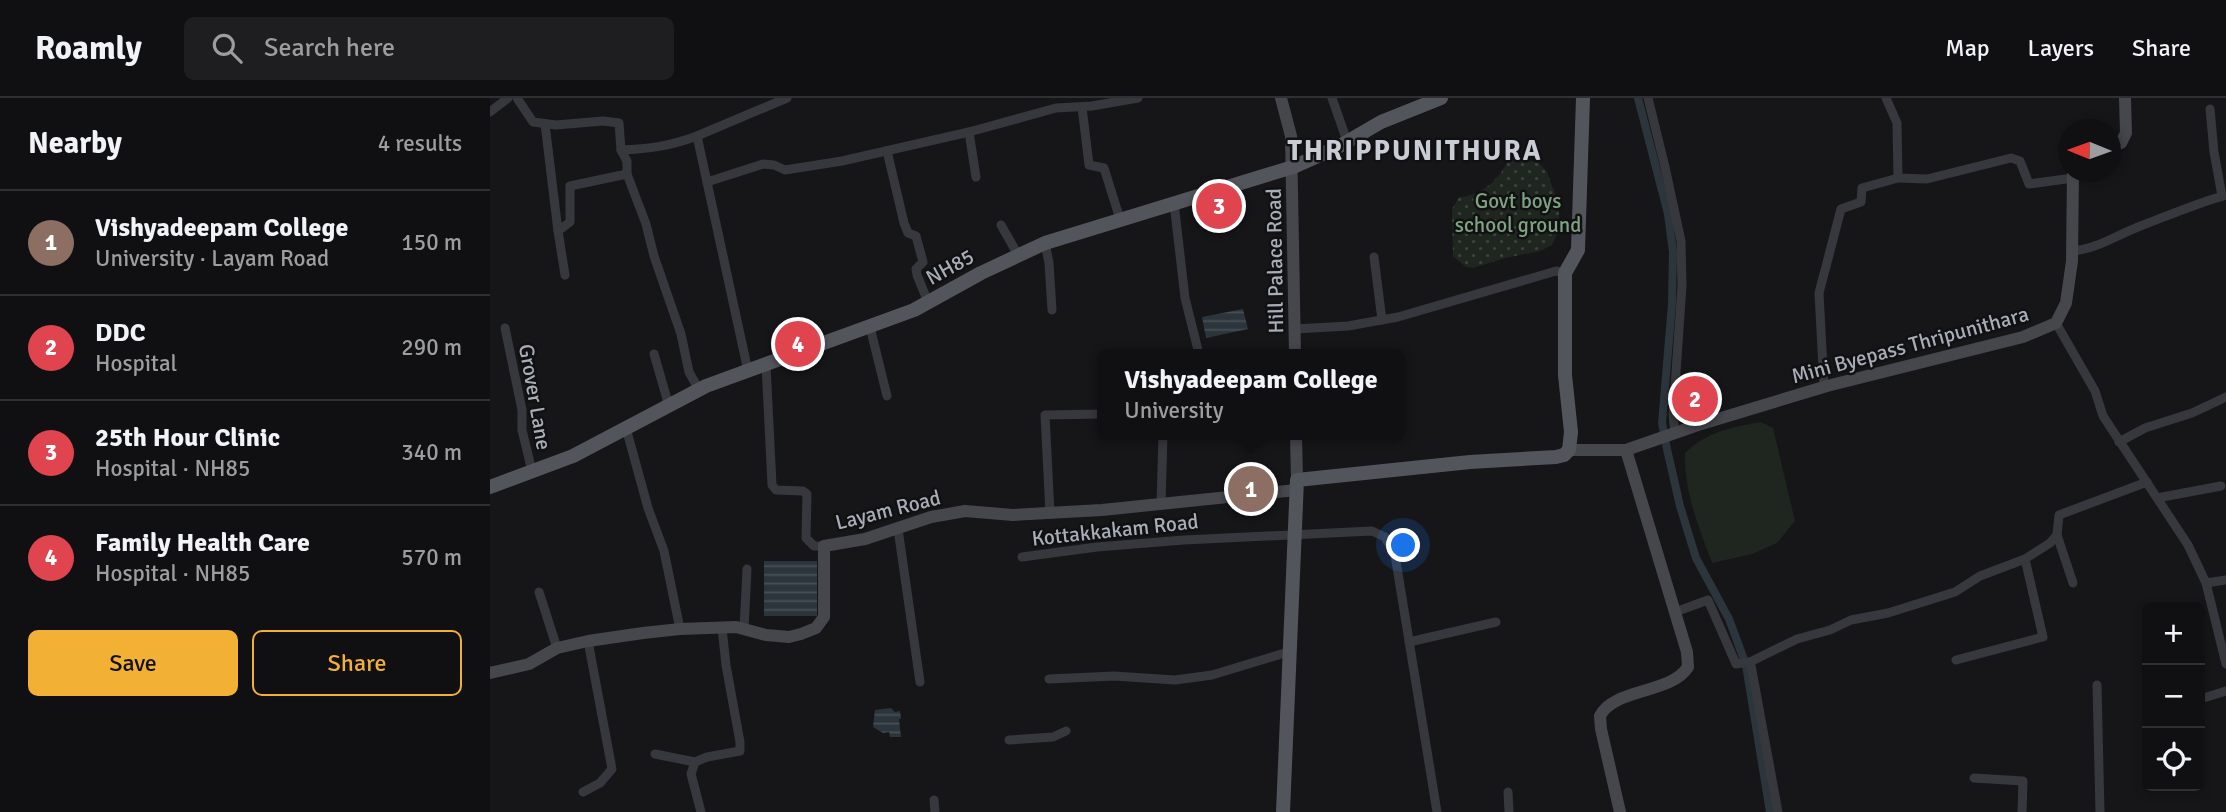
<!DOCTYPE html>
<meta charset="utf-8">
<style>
:root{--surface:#101012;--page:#1e1e20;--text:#f1f3f6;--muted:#9c9d9f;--line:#303032;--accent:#f2b134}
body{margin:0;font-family:Signika,sans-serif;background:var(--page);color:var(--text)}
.controls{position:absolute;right:21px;bottom:21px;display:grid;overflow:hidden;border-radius:10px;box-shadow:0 4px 10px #0003}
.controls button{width:63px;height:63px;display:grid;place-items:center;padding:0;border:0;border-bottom:2px solid var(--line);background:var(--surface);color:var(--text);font:35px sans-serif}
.compass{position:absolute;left:1568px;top:21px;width:63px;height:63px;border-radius:50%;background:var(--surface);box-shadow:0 4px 10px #0003;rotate:271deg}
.you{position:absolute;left:914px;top:448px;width:24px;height:24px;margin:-18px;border:5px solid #fff;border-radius:50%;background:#1a73e8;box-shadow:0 0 0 10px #1a73e833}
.badge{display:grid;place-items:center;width:46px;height:46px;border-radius:50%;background:var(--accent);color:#fff;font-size:23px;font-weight:700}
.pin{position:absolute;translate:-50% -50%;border:4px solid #fff;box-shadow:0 2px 7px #0006}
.popup{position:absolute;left:607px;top:251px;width:308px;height:91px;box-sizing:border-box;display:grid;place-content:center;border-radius:10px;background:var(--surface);filter:drop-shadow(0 2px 5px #0005);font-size:23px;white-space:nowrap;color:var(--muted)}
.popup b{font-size:26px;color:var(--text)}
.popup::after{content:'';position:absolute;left:50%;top:100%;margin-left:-14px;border:14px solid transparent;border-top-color:var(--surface)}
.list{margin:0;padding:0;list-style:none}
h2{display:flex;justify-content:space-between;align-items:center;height:91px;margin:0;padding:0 28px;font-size:30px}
h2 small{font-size:23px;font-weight:400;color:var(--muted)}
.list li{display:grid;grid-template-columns:46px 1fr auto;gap:21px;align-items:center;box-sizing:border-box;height:105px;padding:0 28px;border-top:2px solid var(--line)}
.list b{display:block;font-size:26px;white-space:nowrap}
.list p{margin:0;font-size:23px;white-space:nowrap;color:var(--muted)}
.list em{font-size:23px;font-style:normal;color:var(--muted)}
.actions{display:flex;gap:14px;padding:21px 28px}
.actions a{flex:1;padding:16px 0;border:2px solid var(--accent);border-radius:10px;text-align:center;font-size:24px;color:var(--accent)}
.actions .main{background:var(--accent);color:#111}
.icon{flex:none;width:38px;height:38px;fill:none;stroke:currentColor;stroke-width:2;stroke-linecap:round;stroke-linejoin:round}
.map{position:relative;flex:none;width:1736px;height:714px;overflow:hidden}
header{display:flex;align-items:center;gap:42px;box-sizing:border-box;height:98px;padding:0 35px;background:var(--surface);border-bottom:2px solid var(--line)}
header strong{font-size:33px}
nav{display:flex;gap:38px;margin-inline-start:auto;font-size:24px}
.search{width:490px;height:63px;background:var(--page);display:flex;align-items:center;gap:18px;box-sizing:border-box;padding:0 24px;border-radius:10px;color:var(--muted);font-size:26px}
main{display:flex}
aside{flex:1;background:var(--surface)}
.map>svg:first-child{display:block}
</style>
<header>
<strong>Roamly</strong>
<div class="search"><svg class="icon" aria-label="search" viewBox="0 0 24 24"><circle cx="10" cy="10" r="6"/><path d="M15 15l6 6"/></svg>Search here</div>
<nav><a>Map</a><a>Layers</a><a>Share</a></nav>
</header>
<main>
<aside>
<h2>Nearby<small>4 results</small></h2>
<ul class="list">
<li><span class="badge" style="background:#8d6e63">1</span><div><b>Vishyadeepam College</b><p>University · Layam Road</p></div><em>150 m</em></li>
<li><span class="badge" style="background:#e0444e">2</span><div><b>DDC</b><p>Hospital</p></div><em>290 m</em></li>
<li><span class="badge" style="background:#e0444e">3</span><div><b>25th Hour Clinic</b><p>Hospital · NH85</p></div><em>340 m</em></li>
<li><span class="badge" style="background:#e0444e">4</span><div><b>Family Health Care</b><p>Hospital · NH85</p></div><em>570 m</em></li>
</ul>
<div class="actions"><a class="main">Save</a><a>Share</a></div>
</aside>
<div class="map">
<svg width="1736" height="714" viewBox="0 0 1736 714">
<defs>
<pattern id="park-dots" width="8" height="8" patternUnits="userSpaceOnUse" patternTransform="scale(1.75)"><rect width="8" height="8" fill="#1e261f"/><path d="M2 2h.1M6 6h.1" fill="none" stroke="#3c433d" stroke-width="1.8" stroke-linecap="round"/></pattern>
<pattern id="water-rules" width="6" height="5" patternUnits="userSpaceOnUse" patternTransform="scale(1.75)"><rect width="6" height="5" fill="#2c353c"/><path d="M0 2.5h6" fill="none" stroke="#485056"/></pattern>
</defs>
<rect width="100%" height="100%" fill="#161618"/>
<path fill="#1e261f" d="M1271,324L1283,330L1305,423L1287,445L1262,456L1222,465C1209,430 1194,394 1195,355C1217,334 1241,329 1271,324Z"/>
<path fill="url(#park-dots)" d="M1031,57L1036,62L1049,65L1057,74L1069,107V132L1062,147L1050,153L1015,160L983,170L976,169L963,158L962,111L969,99C990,99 1012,80 1018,61Z"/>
<g fill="url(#water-rules)">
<polygon points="753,211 758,231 716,240 712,219"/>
<rect x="274" y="463" width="53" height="55"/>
<polygon points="401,610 405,614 410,613 411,621 409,621 411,639 400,639 399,634 393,635 383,629 385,612"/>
</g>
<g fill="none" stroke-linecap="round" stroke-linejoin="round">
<polyline stroke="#2c353c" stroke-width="8" points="1148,0 1178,116 1183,154 1182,206 1172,325 1177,351 1190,408 1206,460 1239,521 1256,567 1280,714"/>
<g stroke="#37383d" stroke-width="9">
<path d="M27,0L43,24L66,27L113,23L129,25L131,52C159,51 180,48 207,38"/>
<polyline points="842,0 857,43"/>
<polyline points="1158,0 1175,69 1191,143 1192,188 1183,317 1185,335"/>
<polyline points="592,9 599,67 614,70 630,121"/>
<polyline points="1720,11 1724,54 1732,98"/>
<polyline points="0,14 18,0"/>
<polyline points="55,26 68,133 80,124 80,88 137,76"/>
<polyline points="479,34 486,79"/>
<polyline points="131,52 137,63 137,76 156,126 164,158 191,236 199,274 209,292"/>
<polyline points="397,53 414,125 418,135 426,138 433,164 426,171 427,177 438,204"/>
<polyline points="1408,80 1437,81 1521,60 1530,63 1539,86 1583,80"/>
<polyline points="217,84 273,66 284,67 295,72 352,63 479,34 566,10 602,8 648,0"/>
<polyline points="684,105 695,200 709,256"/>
<polyline points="511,127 528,157"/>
<polyline points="68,133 75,177"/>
<polyline points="555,145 559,165 562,212"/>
<path d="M1582,153C1607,151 1625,138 1648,129C1677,118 1707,105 1736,97"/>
<polyline points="884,159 892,222"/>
<polyline points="1566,225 1605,293 1613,318 1698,447 1716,485 1736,482"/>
<polyline points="380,229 397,298"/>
<polyline points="15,230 32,312 32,332 42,373"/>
<polyline points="805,231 858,228 908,219 1066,173 1075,175"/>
<polyline points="164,256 179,308"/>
<polyline points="276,267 282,387 286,392 313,393 317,396 316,440 324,448 334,448"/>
<polyline points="258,273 207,38 297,0"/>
<polyline points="1334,289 1329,195 1351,111 1371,104 1372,90 1408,80 1407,25 1396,0"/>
<polyline points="136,330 158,410 174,453 190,531"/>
<polyline points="1629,344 1655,330 1702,315 1736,299"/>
<polyline points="1667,400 1731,388"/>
<polyline points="671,406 673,337"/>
<polyline points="560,415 555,317 612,316"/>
<polyline points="408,431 430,584"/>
<polyline points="1567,437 1583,485"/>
<polyline points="532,459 607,449 694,442 882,433 895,439 905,457 947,714"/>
<polyline points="1716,485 1736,566"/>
<polyline points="49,494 67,550"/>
<polyline points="1185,514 1218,502 1246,566 1258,564 1261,567 1288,714"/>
<polyline points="254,531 257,471"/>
<polyline points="919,544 1006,524"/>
<polyline points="1466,562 1553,539 1535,461"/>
<polyline points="1260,564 1307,541 1340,532 1361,522 1398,515 1465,494 1490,478 1535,461 1560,445 1567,437 1569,417 1657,384"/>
<polyline points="559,581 624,578 685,582 722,577 798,554"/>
<polyline points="1607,587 1610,714"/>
<polyline points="1710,601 1736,593"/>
<polyline points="519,642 563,639 576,633"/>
<polyline points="165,656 205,664"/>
<polyline points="1484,680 1533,683 1532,714"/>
<polyline points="93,694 110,685 122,671 98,543"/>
<polyline points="1018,694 1019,714"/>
<polyline points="444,702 445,714"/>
<polyline points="211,714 201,676 205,664 217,659 250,653 250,644 236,567 232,530"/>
</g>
<g stroke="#45474d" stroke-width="12">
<polyline points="791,0 801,38 805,256"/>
<polyline points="1620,48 1631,45 1636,35 1635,0"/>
<polyline points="806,337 807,382"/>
<polyline points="1079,352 1136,352 1208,327 1337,288 1533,239 1566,225 1576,205 1582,163 1583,74"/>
<polyline points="0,575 39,566 67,550 98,543 153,535 190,531 246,529 276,537 299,539 311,536 326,530 334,519 334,448 375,441 441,419 475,413 523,417 612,412 806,392"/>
<path d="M1130,714L1111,631L1110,618C1124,590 1181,596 1198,569L1197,554L1136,352"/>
</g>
<g stroke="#53555c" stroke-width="14">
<polyline points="0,389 83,358 216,288 424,212 491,175 555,145 803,69 848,49 891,24 951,0"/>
<polyline points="793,714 807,382 980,364 1066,359 1074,357 1079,352 1081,334 1075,277 1075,175 1088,152 1093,0"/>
</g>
</g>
<g text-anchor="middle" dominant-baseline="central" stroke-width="5" stroke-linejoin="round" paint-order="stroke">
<g font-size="21" fill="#7fa381" stroke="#111113">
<text x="1028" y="103">Govt boys<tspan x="1028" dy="24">school ground</tspan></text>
</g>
<g font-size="21" fill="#a8adb8" stroke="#111113">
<text transform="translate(785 163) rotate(-91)">Hill Palace Road</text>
<text transform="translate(460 169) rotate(-29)">NH85</text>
<text transform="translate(1420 247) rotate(-15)">Mini Byepass Thripunithara</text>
<text transform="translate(45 299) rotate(80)">Grover Lane</text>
<text transform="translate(398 412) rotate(-14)">Layam Road</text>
<text transform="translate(625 432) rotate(-6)">Kottakkakam Road</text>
</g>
<g font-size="28" font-weight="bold" letter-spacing="2" fill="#c9ccd4" stroke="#111113">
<text x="925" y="53">THRIPPUNITHURA</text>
</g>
</g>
</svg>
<div class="controls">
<button>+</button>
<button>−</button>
<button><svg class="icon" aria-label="locate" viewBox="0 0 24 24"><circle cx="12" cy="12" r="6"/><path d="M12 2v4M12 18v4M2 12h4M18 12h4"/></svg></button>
</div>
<svg class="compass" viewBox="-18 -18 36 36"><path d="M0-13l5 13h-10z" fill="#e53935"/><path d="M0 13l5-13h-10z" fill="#9c9d9f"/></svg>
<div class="you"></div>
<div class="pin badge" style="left:761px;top:391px;background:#8d6e63">1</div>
<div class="popup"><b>Vishyadeepam College</b>University</div>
<div class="pin badge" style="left:1205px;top:301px;background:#e0444e">2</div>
<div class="pin badge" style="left:729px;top:108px;background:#e0444e">3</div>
<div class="pin badge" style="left:308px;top:246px;background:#e0444e">4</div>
</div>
</main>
